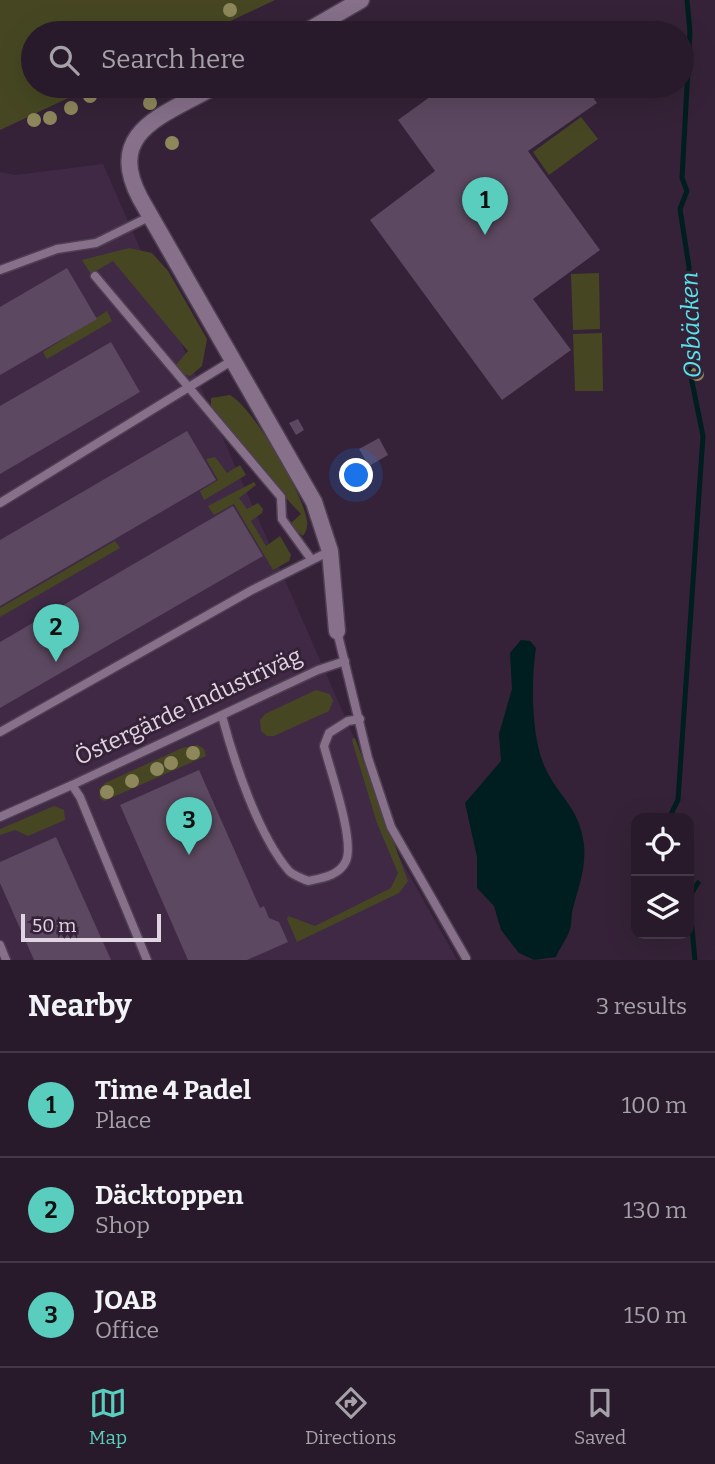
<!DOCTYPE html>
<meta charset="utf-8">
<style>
:root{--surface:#281a2a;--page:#302332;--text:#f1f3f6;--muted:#a5a1a8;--line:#443847;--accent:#59cebe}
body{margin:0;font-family:Bitter,serif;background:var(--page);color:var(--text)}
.controls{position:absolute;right:21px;bottom:21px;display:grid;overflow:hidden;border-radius:14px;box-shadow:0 7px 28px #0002}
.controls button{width:63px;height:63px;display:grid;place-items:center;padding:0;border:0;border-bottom:2px solid var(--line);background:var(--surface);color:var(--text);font:35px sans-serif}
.scale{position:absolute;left:21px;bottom:18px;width:140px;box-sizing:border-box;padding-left:7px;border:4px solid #e0d4e2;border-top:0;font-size:19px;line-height:24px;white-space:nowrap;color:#e0d4e2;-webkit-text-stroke:5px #352238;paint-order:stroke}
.you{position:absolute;left:357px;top:476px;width:24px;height:24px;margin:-18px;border:5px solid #fff;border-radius:50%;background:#1a73e8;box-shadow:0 0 0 10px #1a73e833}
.badge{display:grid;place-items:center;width:46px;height:46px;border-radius:50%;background:var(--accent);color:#111;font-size:23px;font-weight:700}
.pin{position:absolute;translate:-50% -58px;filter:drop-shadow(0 2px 4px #0008)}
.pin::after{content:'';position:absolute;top:37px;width:24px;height:21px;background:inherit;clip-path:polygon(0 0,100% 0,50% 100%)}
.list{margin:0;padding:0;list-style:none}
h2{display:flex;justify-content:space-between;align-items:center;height:91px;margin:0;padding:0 28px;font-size:30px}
h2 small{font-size:23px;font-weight:400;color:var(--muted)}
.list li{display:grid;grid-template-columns:46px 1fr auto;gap:21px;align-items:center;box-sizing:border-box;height:105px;padding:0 28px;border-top:2px solid var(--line)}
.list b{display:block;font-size:26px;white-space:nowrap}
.list p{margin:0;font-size:23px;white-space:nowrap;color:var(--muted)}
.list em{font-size:23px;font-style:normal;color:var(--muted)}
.icon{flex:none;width:38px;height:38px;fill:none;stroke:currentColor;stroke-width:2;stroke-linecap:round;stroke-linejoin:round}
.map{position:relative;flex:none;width:715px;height:960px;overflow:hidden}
.search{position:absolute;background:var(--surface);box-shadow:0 7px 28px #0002;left:21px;right:21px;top:21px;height:77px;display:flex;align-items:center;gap:18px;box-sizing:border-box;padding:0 24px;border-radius:38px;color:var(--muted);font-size:26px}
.sheet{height:406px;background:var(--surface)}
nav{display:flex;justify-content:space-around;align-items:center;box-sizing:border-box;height:98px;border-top:2px solid var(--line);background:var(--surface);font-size:19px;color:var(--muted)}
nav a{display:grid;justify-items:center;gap:4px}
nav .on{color:var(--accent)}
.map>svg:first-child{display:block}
</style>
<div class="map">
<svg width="715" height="960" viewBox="0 0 715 960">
<rect width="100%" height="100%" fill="#352238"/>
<polygon fill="#402945" points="103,164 358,747 384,830 457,960 0,960 0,172 16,175"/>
<g fill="#464722">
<polygon points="0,0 275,0 205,33 33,33 33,86 94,86 0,130"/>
<polygon points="581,117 598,139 549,175 533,152"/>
<polygon points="129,248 152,253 168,271 207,339 202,366 190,376 183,374 175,366 188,351 113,261 91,274 82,260"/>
<polygon points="599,273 600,329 573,330 571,274"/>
<polygon points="107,311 112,321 47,359 43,352"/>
<polygon points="602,333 603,391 575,391 573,334"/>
<path d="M230,395C254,409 303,493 307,521C308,527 306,532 303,536L289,525L301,514L285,497L211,407V398Z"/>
<polygon points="215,457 227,473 240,465 246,475 204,500 200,491 218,480 206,459"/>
<polygon points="254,482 256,485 239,498 247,509 258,503 263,509 262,513 251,521 266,546 280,536 291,555 289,561 273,570 234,504 214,515 208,506"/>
<polygon points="115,541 120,548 0,617 0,608"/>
<polygon points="316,690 330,694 333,701 329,711 274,736 267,736 261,731 260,720 265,714"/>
<polygon points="355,738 408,881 399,893 297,942 287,919 288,916 315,926 391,888 398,873 377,823 353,744 352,739"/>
<polygon points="198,745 204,749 206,756 104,801 100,798 99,790 105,783 182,748"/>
<polygon points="54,806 64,810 65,820 28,836 15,830 0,835 0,829"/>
</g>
<path fill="#001e1f" d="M521,640L530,641L536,648C531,679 531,735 544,765C558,798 579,805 584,845C586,868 579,886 573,908C571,915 572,923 570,929C567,939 560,947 556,957L534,960L519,953L501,930L494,906L477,888V857L465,803L501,761L499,734L512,689L510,653Z"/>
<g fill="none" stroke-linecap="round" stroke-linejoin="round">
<g stroke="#001e1f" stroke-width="5">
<polyline points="669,818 678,800 703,436 689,367 689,267 680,209 687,191 682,178 690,32 687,0"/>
<polyline points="689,897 695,960"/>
<polyline points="689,897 698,883"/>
</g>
</g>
<g fill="#5c4860">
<polygon points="445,86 585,86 597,103 528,151 600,250 533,299 571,350 502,400 370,220 435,171 398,120"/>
<polygon points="67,268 97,319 0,375 0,307"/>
<polygon points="111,342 140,392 0,474 0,406"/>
<polygon points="298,419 304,430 296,435 289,423"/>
<polygon points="187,431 216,480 0,606 0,540"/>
<polygon points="379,438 388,455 369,466 359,449"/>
<polygon points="233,506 263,556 0,708 0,642"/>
<polygon points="199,770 260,908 264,906 269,918 279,922 288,942 247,960 188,960 120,805"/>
<polygon points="56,837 111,960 34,960 0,883 0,862"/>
</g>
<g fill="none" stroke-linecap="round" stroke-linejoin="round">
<g stroke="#4f3f52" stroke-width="11">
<g id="service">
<polyline points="0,270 57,249 96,243 151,216"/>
<polyline points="95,276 281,497 282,519 311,559"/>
<polyline points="0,503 233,360"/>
<polyline points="337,631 368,758 391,827 466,958"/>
<path d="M222,716C234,761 258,835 289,871C294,876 302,878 308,881C322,878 339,876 346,861C355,840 330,770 324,746L329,733L348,721L360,719"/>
<polyline points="0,732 252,590 330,551"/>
<polyline points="0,817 72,785"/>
<polyline points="0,945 6,960"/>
<polyline points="147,960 80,797 72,785 318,670 345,661"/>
</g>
</g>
<g stroke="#4f3f52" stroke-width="19">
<g id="minor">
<polyline points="304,33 361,0"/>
<path d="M215,86C166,115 104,130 140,198L314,502L330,551L337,631"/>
</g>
</g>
<use href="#service" stroke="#86708a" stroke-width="8"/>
<use href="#minor" stroke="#86708a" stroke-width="16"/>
</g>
<g fill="#8e875b">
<circle cx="230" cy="10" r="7"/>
<circle cx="90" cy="96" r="7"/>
<circle cx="150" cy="103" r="7"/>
<circle cx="71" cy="108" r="7"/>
<circle cx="50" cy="118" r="7"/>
<circle cx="34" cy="120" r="7"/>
<circle cx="172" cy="143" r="7"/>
<circle cx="697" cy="374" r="7"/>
<circle cx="193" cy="753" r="7"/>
<circle cx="171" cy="763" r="7"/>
<circle cx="157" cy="769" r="7"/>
<circle cx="132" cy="781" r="7"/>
<circle cx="107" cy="792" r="7"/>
</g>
<g text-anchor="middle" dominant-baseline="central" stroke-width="6" stroke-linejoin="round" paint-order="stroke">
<g font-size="23" fill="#e0d4e2" stroke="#352238">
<text transform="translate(188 706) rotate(-25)">Östergärde Industriväg</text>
</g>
<g font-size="24" font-style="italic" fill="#55e5ea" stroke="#352238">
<text transform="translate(691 325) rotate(-92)">Osbäcken</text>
</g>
</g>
</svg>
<div class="controls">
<button><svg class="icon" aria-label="locate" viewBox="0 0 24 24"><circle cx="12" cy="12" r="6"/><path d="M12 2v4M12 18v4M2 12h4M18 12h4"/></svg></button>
<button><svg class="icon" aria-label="layers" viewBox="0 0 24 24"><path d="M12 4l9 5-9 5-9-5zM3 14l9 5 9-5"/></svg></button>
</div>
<div class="scale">50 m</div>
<div class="you"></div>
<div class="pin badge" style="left:485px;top:235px">1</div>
<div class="pin badge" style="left:56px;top:662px">2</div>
<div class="pin badge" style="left:189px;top:855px">3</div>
<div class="search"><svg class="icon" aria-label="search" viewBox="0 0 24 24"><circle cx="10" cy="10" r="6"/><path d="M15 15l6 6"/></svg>Search here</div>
</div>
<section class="sheet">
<h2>Nearby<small>3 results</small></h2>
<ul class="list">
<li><span class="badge">1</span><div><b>Time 4 Padel</b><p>Place</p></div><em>100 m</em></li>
<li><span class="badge">2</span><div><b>Däcktoppen</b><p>Shop</p></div><em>130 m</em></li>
<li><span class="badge">3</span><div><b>JOAB</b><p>Office</p></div><em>150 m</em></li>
</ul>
</section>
<nav>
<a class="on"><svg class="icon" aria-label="map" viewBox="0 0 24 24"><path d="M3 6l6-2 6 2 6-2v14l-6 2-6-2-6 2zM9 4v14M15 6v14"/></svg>Map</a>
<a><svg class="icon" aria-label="directions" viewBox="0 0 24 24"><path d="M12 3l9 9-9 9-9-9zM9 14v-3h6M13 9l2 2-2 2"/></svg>Directions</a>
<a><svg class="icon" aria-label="saved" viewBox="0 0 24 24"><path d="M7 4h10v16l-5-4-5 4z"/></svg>Saved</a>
</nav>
